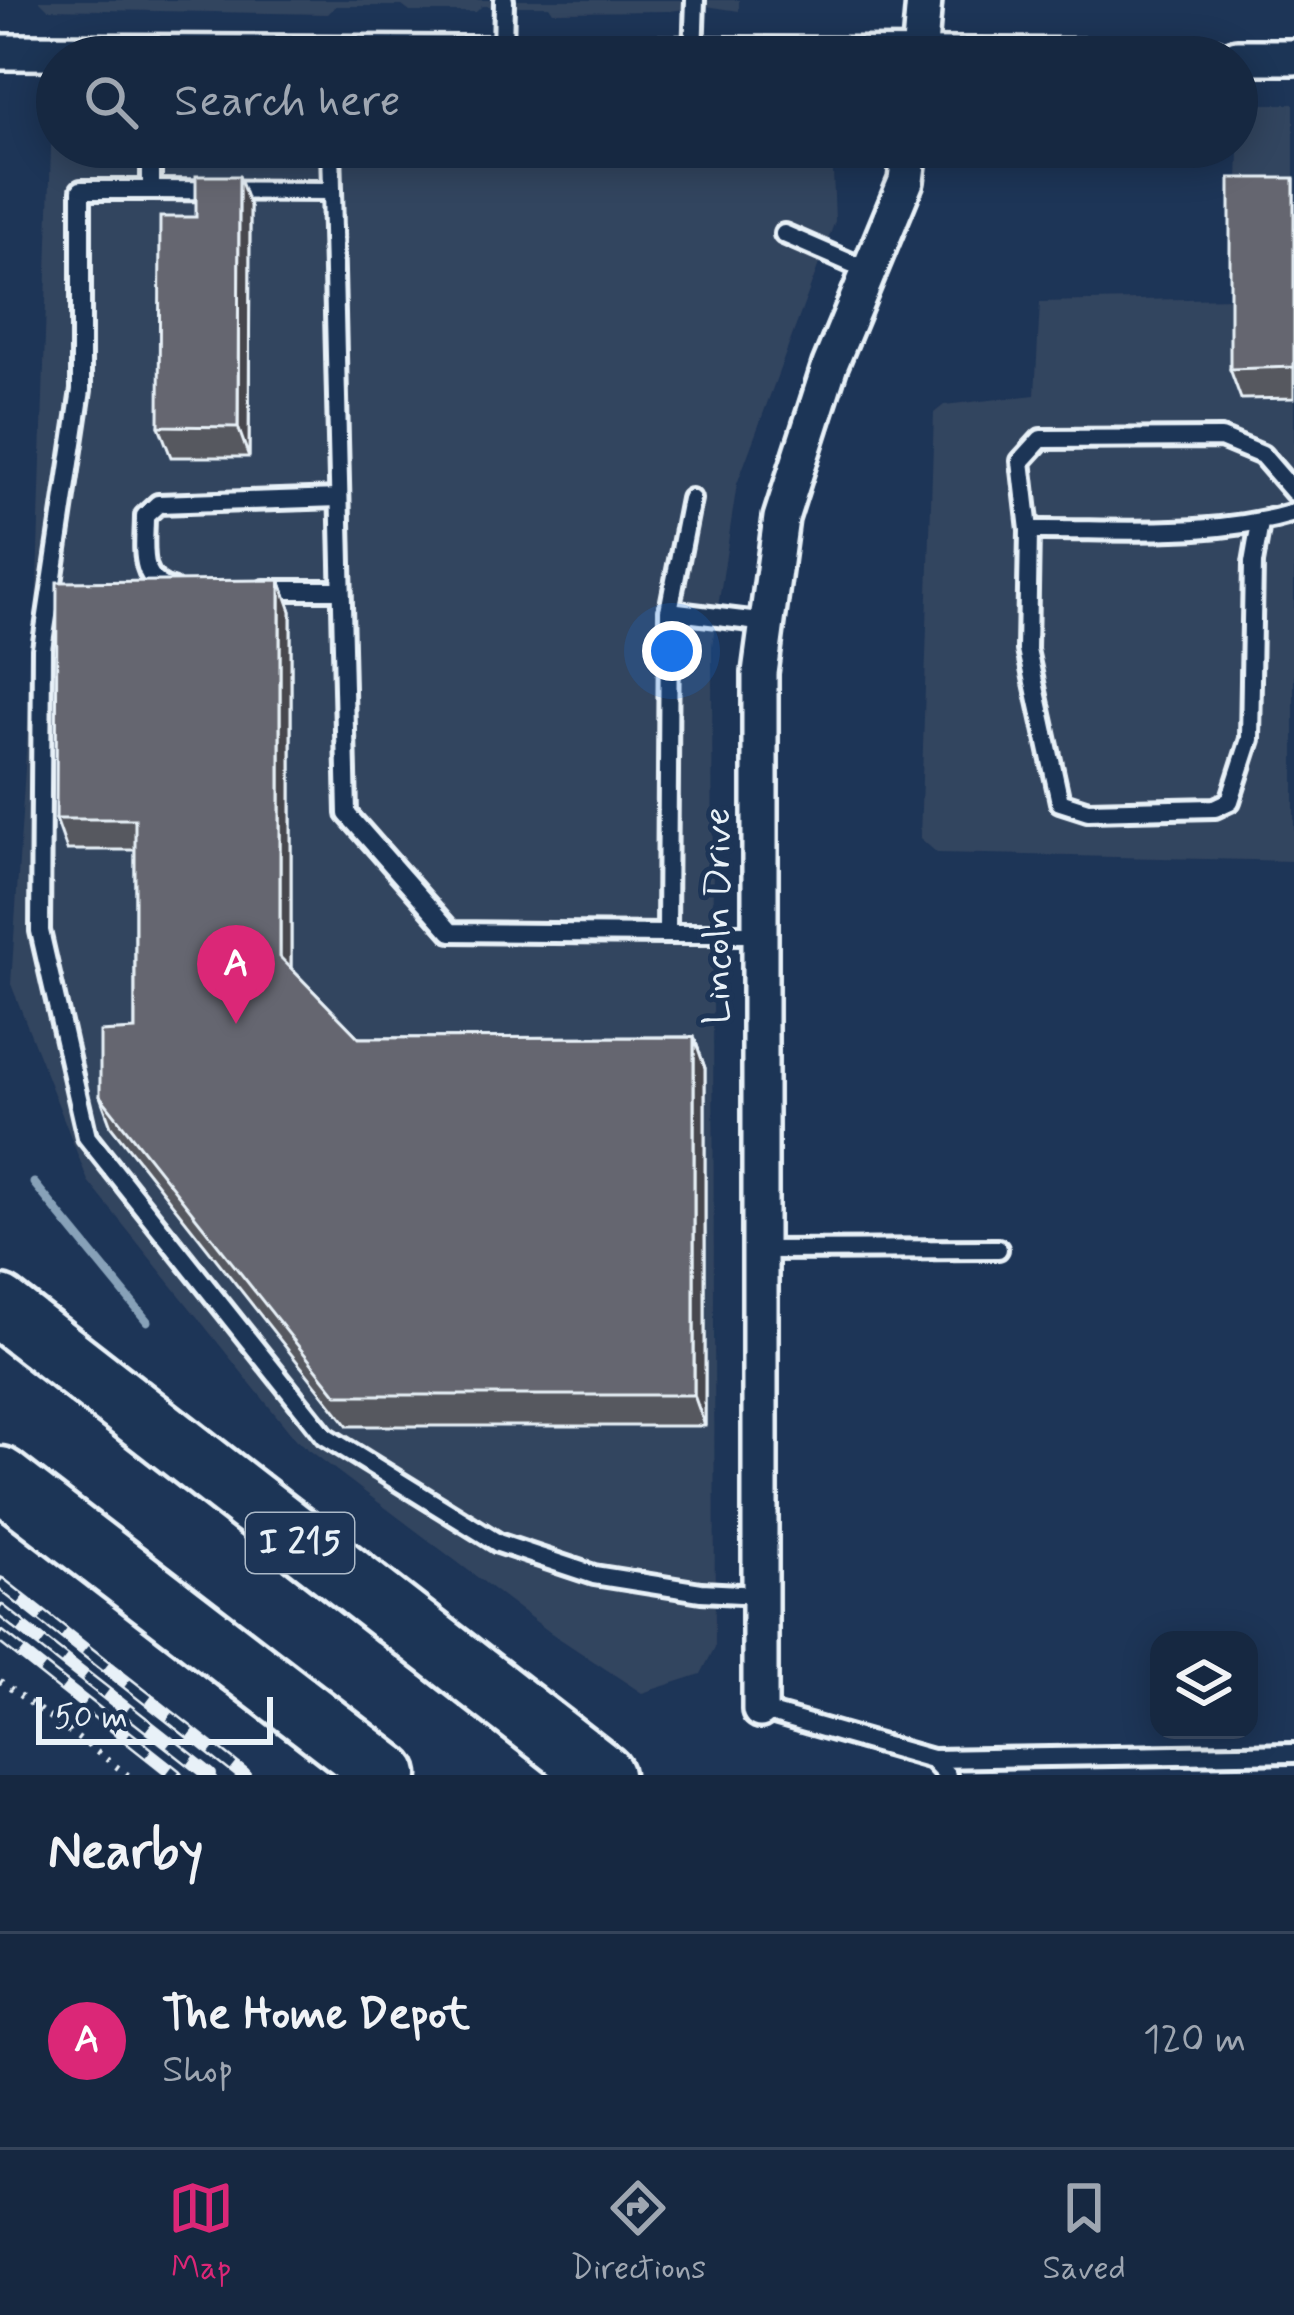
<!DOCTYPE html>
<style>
:root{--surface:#162841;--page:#1f3048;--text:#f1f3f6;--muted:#9ea6b1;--line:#35445a;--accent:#db2777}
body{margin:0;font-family:Mynerve,sans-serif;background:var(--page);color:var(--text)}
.controls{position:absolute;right:36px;bottom:36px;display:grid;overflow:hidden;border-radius:24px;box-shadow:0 6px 30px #0003}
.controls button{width:108px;height:108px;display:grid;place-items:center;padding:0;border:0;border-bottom:3px solid var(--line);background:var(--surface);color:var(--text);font:60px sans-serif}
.scale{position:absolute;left:36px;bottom:30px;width:237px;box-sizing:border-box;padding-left:12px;border:6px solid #e8f1f8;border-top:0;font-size:33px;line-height:42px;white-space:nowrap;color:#e8f1f8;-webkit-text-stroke:9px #1d3557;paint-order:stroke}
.you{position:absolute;left:672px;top:651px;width:42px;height:42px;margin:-30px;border:9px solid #fff;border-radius:50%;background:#1a73e8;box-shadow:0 0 0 18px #1a73e833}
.badge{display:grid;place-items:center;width:78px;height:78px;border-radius:50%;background:var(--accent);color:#fff;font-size:39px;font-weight:700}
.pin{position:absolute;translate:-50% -99px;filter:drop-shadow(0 3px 6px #0008)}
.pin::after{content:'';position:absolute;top:63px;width:42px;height:36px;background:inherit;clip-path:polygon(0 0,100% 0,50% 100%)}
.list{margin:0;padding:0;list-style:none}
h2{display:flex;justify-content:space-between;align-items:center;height:156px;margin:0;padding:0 48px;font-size:51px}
h2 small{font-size:39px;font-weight:400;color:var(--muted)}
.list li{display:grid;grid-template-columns:78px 1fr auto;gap:36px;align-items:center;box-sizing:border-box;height:216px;padding:0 48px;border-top:3px solid var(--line)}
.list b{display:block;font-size:45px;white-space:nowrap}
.list p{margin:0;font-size:39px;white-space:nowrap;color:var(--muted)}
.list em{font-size:39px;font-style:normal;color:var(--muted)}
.icon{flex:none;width:66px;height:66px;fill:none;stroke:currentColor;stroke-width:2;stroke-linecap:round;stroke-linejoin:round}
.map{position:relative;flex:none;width:1294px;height:1775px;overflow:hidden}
.search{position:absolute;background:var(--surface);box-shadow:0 6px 30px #0003;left:36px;right:36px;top:36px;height:132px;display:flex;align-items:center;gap:30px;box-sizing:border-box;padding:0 42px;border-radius:66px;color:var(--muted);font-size:45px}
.sheet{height:372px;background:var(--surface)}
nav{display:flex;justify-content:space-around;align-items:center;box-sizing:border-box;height:168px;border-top:3px solid var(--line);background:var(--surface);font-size:33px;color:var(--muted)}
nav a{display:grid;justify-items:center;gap:6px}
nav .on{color:var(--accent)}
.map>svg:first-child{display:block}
</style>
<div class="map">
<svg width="1294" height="1775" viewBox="0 0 1294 1775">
<rect width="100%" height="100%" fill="#1d3557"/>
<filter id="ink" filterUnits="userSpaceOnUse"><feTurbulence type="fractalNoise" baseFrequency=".00833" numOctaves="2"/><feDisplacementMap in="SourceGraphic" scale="24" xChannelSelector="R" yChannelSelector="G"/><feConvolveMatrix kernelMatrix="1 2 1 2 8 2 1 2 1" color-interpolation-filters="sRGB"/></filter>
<g filter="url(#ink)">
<g fill="#33445e">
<polygon points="39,0 739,0 739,11 706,6 670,11 553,12 549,6 482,6 476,12 410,12 402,6 336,6 328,14 48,9"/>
<polygon points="1260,104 1294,104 1294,861 937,853 920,838 934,413 944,405 1035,395 1040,302 1234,298 1240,122"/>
<polygon points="57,114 57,147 832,147 835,221 737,484 712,646 715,1647 701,1674 642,1693 551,1633 296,1440 88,1181 11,984 37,583 52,117"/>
</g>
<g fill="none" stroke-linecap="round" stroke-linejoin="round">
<polyline stroke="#87a1b8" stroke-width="9" points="34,1183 147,1321"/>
<g stroke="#e8f1f8" stroke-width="26">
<g id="lane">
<polyline points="503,54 504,0"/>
<polyline points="693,55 695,0"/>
<polyline points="151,147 151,190 81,190 81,390 42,649 40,931 87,1137 325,1436 498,1543 594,1575 701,1592 760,1595"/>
<polyline points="331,147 347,814 451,932 667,934 669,611 691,499"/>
<polyline points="151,150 331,150"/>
<polyline points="151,190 332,191"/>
<polyline points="784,234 869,271"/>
<path d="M1260,523L1253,563L1250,739L1230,801L1215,808L1088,811L1060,802L1027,650L1029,530C1117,529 1209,538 1294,513"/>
<polyline points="1029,530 1021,461 1041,439 1221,438 1262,455 1294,492"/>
<path d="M172,589C137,582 145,545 145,516L158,504L339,498"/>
<polyline points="264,590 341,590"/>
<polyline points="669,611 767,623"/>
<polyline points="667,934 760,934"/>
<polyline points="760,1250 998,1249"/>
<polyline points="760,1710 932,1759 947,1775"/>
<polyline points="932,1759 1294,1753"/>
</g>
</g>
<g stroke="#e8f1f8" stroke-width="42">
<g id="street">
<polyline points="0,52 1215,57"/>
<polyline points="919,57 924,0"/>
<polyline points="1237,57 1294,57"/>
<polyline points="760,1710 760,673 781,518 830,365 906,181 910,147"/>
</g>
</g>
<g stroke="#e8f1f8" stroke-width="69">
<g id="highway">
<polyline points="0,1307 602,1775"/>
<polyline points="0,1478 387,1775"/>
</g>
</g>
<polyline stroke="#e8f1f8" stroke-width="6" stroke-dasharray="3 9" stroke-linecap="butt" points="0,1681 128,1775"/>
<use href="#lane" stroke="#1d3557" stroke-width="16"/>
<use href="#street" stroke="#1d3557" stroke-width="33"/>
<use href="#highway" stroke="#1d3557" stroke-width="60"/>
<g stroke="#e8f1f8" stroke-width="14">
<g id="rail">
<polyline points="0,1583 244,1775"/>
<polyline points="0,1610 210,1775"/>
<polyline points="0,1636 176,1775"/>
</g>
</g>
<use href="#rail" stroke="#1d3557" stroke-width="9" stroke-dasharray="27" stroke-linecap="butt"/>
</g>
<g fill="#57585f" stroke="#e8f1f8" stroke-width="3">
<polygon points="1294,178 1294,398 1241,399 1230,369"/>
<polygon points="250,206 249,457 171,457 159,426 196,217"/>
<polygon points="280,580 291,611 291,968 359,1038 694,1037 705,1068 705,1426 348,1426 111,1126 100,1096 135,1030 135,850 67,850 56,819"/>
</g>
<g fill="#47474e" stroke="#e8f1f8" stroke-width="3">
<polygon points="239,176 250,206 249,457 238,427"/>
<polygon points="280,580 291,611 291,988 280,957"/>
<polygon points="694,1037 705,1068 705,1426 694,1395"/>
</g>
<g fill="#65666f" stroke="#e8f1f8" stroke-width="3">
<polygon points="196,176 239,176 238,427 159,426 160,217 196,217"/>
<polygon points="1230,178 1294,178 1294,367 1230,369"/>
<polygon points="280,580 280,957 359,1038 694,1037 694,1395 337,1395 100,1096 100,1032 135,1030 135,819 56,819 57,582"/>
</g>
</g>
<g text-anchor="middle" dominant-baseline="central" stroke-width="10" stroke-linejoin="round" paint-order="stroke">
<rect fill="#1d3557" stroke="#abb9c8" stroke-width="3" x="246" y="1513" width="108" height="60" rx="9"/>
<g font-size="36" font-weight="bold" fill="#e8f1f8">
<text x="300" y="1543">I 215</text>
</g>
<g font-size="39" fill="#e8f1f8" stroke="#1d3557">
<text transform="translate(718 916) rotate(-90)">Lincoln Drive</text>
</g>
</g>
</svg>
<div class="controls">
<button><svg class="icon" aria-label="layers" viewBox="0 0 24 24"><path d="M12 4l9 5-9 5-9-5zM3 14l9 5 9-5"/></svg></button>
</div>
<div class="scale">50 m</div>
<div class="you"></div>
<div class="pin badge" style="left:236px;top:1024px">A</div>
<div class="search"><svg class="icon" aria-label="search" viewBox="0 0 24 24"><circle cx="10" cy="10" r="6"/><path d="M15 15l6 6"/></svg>Search here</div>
</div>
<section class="sheet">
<h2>Nearby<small></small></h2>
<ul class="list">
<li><span class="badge">A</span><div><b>The Home Depot</b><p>Shop</p></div><em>120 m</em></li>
</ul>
</section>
<nav>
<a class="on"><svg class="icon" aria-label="map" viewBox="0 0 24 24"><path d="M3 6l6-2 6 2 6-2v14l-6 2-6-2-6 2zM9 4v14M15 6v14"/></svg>Map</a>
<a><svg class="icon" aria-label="directions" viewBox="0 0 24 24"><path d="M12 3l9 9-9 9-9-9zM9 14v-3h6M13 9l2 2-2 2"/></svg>Directions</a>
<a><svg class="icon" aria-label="saved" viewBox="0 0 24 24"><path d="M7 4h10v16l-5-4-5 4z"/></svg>Saved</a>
</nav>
